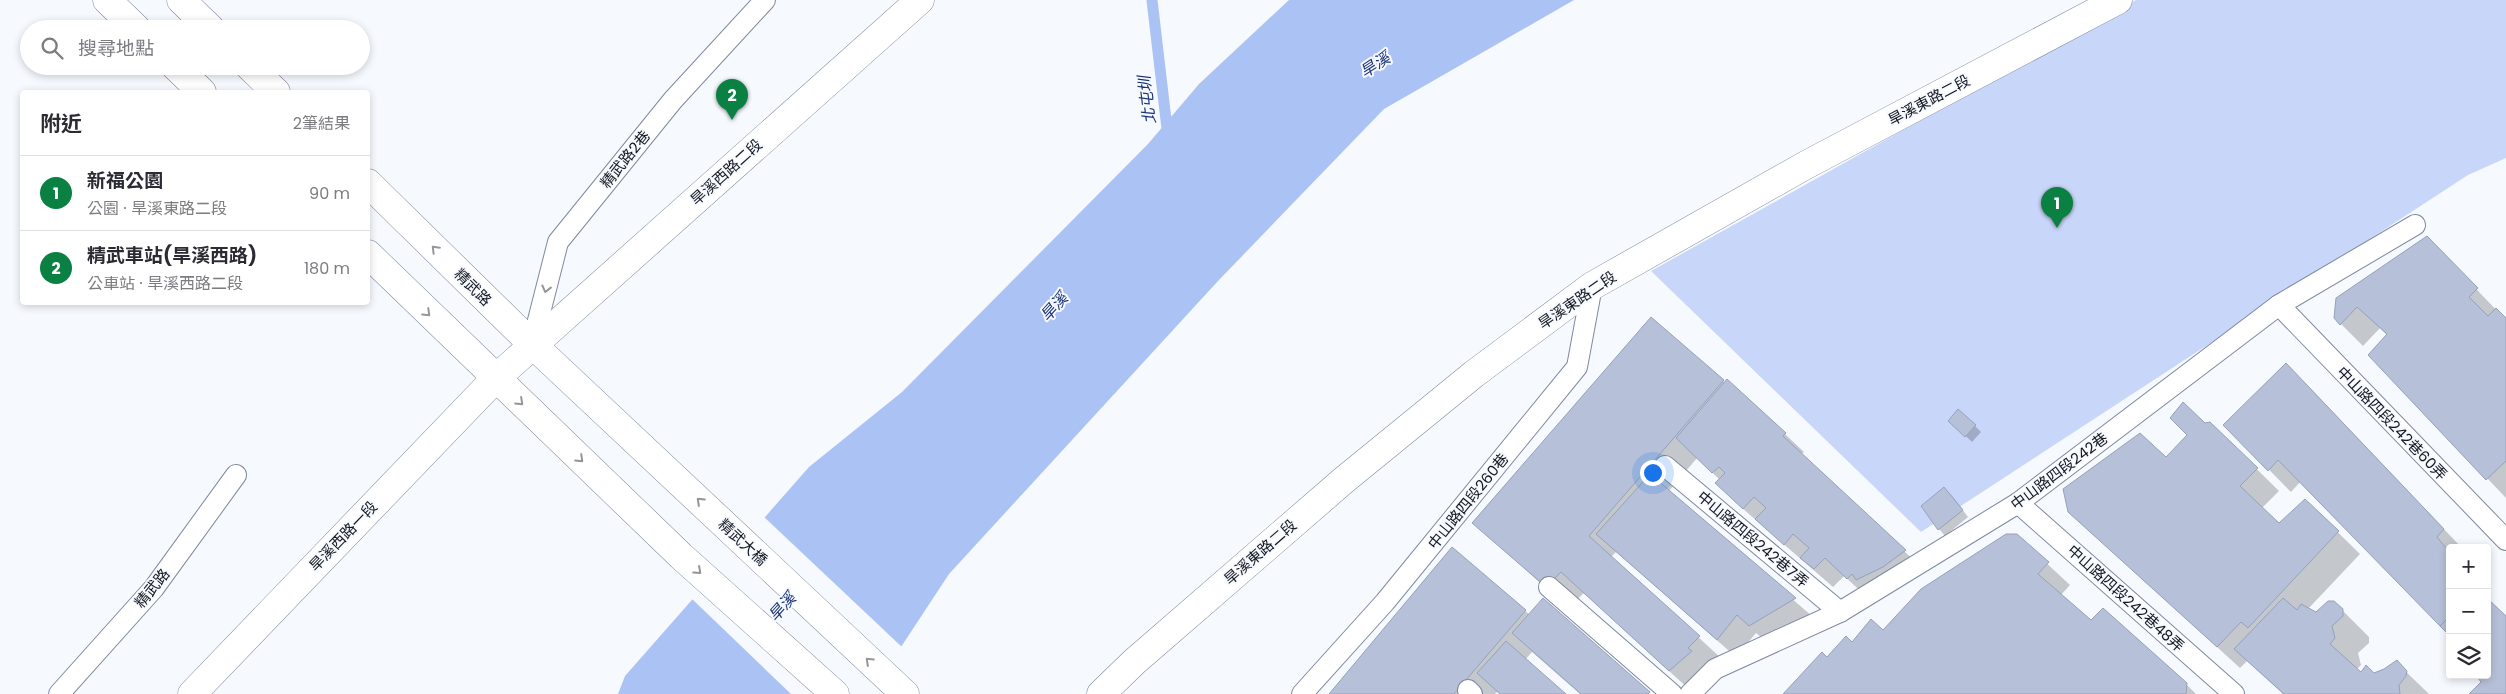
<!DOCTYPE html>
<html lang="zh-TW">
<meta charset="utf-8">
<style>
:root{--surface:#fff;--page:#f7f7f7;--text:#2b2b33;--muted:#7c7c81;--line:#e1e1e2;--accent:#0b8043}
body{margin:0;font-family:Poppins,"Noto Sans TC",sans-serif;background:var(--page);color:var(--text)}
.controls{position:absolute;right:15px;bottom:15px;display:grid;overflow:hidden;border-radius:5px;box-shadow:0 2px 8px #0003}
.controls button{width:45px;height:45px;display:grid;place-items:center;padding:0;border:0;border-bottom:1px solid var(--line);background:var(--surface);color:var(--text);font:25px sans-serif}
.you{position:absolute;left:1652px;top:472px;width:18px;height:18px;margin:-12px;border:4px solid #fff;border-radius:50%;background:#1a73e8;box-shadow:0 0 0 8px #1a73e833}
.badge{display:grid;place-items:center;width:32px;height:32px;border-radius:50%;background:var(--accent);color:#fff;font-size:16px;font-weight:700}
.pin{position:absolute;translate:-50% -41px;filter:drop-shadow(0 1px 2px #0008)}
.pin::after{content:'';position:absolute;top:26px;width:18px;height:15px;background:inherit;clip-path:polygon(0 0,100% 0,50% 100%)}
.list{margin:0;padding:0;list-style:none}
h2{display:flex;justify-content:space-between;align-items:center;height:65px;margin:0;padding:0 20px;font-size:21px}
h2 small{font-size:16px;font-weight:400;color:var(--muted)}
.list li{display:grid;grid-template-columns:32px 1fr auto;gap:15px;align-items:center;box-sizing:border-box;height:75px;padding:0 20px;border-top:1px solid var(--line)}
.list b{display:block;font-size:19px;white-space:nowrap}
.list p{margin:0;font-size:16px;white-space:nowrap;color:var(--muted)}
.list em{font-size:16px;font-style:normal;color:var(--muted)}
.icon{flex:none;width:28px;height:28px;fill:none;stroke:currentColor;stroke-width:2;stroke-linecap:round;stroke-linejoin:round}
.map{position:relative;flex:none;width:2506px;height:694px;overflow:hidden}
.search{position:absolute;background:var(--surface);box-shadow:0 2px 8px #0003;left:20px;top:20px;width:350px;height:55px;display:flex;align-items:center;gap:12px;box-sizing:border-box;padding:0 18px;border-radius:28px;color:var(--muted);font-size:19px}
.panel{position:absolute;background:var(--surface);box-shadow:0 2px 8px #0003;left:20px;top:90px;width:350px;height:215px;border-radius:5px}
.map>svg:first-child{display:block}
</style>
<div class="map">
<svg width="2506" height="694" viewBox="0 0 2506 694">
<rect width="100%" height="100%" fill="#f6f9fe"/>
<polygon fill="#c8d7f9" points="2136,0 2506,0 2506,158 2468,175 1921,532 1651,271"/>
<polygon fill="#abc2f4" points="1289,0 1574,0 1384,109 1218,281 949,574 870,694 618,694 625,676 809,467 902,392 1148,144 1199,84"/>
<polygon fill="#f6f9fe" points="763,516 903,648 873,694 791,694 691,598"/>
<g fill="#0003">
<polygon points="2427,238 2506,320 2506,498 2370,355 2387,335 2380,328 2363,346 2335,318"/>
<polygon points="1723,381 1725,383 1727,381 1785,434 1804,452 1801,454 1923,569 1866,596 1844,576 1833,587 1734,501 1720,480 1697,458 1669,491 1813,617 1768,643 1756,633 1736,657 1616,552 1611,557 1722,659 1692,692 1584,593 1568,608 1474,523"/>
<polygon points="2308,386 2462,548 2450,548 2450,614 2301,481 2291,492 2225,425"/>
<polygon points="1950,421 1975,426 1981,432 1972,442"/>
<polygon points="2210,423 2279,491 2262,508 2279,525 2305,500 2360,554 2308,609 2317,613 2334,602 2369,637 2369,643 2358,653 2361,665 2356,670 2361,674 2373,674 2384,670 2396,662 2429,694 2283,694 2247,661 2240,668 2069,512 2166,459 2205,424"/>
<polygon points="1951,495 1968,517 1945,536 1939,529"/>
<polygon points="2016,535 2070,585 2061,595 2091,622 2186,684 2196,694 1785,694 1827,659 1852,644 1883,631"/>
<polygon points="1452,549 1530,615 1543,600 1649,694 1580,694 1532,652 1525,660 1564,694 1500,694 1497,692 1495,694 1331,694"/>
</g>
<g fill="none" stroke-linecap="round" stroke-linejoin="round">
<polyline stroke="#abc2f4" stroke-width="11" points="1152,0 1168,137"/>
</g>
<g fill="#b6c1d9" stroke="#96a1b9">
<polygon points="2427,236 2478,288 2469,297 2488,316 2496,308 2506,318 2506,461 2486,480 2368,355 2387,334 2357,307 2340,325 2334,318 2336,298"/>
<polygon points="1651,317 1724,380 1589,536 1700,636 1688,648 1692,651 1669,671 1561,572 1546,587 1472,523"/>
<polygon points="2286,363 2444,529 2437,537 2450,553 2450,616 2440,626 2278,460 2268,471 2223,425"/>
<polygon points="1727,379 1786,433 1783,436 1906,550 1883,567 1856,580 1852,574 1847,579 1825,558 1814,569 1800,558 1809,548 1793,534 1784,545 1755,519 1766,508 1754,497 1743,509 1715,483 1725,473 1719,467 1712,473 1676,438"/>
<polygon points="2183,402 2205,423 2210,422 2258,468 2240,486 2279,523 2305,499 2339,531 2248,628 2241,622 2217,647 2068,512 2063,489 2140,433 2166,457 2187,435 2170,418"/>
<polygon points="1958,409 1976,425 1965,437 1948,421"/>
<polygon points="1650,474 1796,598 1749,626 1737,615 1717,640 1596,534"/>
<polygon points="1944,487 1963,510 1938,530 1921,506"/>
<polygon points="2006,534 2017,534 2049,562 2038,574 2091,620 2103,608 2187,683 2186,694 1783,694 1822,652 1827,657 1846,636 1852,642 1871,619 1883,630 1921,589"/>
<polygon points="1452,547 1526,610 1454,694 1329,694"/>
<polygon points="1543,598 1650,692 1648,694 1581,694 1512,633"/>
<polygon points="2283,598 2297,610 2301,604 2316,612 2328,601 2334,601 2343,609 2343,616 2332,626 2335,638 2330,644 2361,672 2366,665 2374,673 2384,669 2397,660 2407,671 2406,676 2399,685 2400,694 2284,694 2234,649"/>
<polygon points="2487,598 2506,616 2506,694 2469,694 2481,682 2478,678 2480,675 2487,675"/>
<polygon points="2450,616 2450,636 2440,626"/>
<polygon points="1506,641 1566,694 1500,694 1477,673"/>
</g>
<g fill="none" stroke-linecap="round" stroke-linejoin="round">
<g stroke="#7f89a1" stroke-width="22">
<g id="service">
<polyline points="2279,305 2506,540"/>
<polyline points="532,344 558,242 673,100 765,0"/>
<polyline points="1665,466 1840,612"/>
<polyline points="2018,503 2234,694"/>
<polyline points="1549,587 1672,694"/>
<polyline points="1468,690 1472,694"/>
<polyline points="59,694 154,588 236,475"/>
<polyline points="1302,694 1385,602 1577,367 1592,286"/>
<polyline points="1690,694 1715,669 1840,612 2018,503 2279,305 2415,225"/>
</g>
</g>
<g stroke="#7f89a1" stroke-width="29">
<g id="minor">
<polyline points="192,694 495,379 920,0"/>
<polyline points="1101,694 1134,662 1344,480 1474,374 1592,286 1806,165 2118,0"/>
</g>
</g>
<g stroke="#7f89a1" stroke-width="29">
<g id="tertiary">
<polyline points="107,0 137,29"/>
<polyline points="181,0 211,29"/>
<polyline points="175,66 202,92"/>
<polyline points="249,66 276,92"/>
<polyline points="368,183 532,344 905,694"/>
<polyline points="368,254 681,556 835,694"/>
</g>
</g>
<use href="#service" stroke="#fff" stroke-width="20"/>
<use href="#minor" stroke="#fff" stroke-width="28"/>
<use href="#tertiary" stroke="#fff" stroke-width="28"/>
</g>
<defs><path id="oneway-chevron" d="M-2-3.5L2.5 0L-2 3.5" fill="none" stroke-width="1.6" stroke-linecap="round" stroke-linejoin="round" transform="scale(1.25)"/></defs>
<g stroke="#94969a">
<use href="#oneway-chevron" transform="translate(435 249) rotate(-135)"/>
<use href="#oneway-chevron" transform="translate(546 289) rotate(104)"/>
<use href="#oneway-chevron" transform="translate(427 313) rotate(44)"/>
<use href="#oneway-chevron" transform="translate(520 402) rotate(43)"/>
<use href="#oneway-chevron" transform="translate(580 459) rotate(44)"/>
<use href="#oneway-chevron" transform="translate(700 501) rotate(-137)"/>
<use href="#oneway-chevron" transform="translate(698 571) rotate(42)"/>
<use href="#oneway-chevron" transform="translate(869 661) rotate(-137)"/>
</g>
<g text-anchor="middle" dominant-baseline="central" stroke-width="4" stroke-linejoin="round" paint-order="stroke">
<g font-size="15" fill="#12161e" stroke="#f6f9fe">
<text transform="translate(1929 100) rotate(-28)">旱溪東路二段</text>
<text transform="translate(625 159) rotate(-51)">精武路2巷</text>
<text transform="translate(726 172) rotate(-42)">旱溪西路二段</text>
<text transform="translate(473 287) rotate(45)">精武路</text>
<text transform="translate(1577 300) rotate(-34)">旱溪東路二段</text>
<text transform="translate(2392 423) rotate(46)">中山路四段242巷60弄</text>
<text transform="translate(2059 471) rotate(-37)">中山路四段242巷</text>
<text transform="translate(1468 501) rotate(-51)">中山路四段260巷</text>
<text transform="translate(343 536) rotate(-46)">旱溪西路一段</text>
<text transform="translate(1753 539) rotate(40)">中山路四段242巷7弄</text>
<text transform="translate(743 542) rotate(43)">精武大橋</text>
<text transform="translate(1260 552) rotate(-41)">旱溪東路二段</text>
<text transform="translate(152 588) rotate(-51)">精武路</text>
<text transform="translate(2126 598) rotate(42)">中山路四段242巷48弄</text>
</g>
<g font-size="16" font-style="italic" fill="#193177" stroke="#f6f9fe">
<text transform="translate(1375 65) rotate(-33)">旱溪</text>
<text transform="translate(1147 100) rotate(-97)">北屯圳</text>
<text transform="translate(1054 307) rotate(-48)">旱溪</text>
<text transform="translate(782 607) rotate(-48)">旱溪</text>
</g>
</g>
</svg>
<div class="controls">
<button>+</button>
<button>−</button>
<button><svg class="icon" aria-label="layers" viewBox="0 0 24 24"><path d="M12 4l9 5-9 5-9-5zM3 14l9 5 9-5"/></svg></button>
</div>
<div class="you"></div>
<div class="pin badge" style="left:2057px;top:228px">1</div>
<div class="pin badge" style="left:732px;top:120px">2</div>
<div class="search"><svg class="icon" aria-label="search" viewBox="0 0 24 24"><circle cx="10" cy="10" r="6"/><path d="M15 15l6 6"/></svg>搜尋地點</div>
<section class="panel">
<h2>附近<small>2筆結果</small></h2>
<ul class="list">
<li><span class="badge">1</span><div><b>新福公園</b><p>公園 · 旱溪東路二段</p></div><em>90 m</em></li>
<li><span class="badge">2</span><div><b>精武車站(旱溪西路)</b><p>公車站 · 旱溪西路二段</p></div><em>180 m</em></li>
</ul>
</section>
</div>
